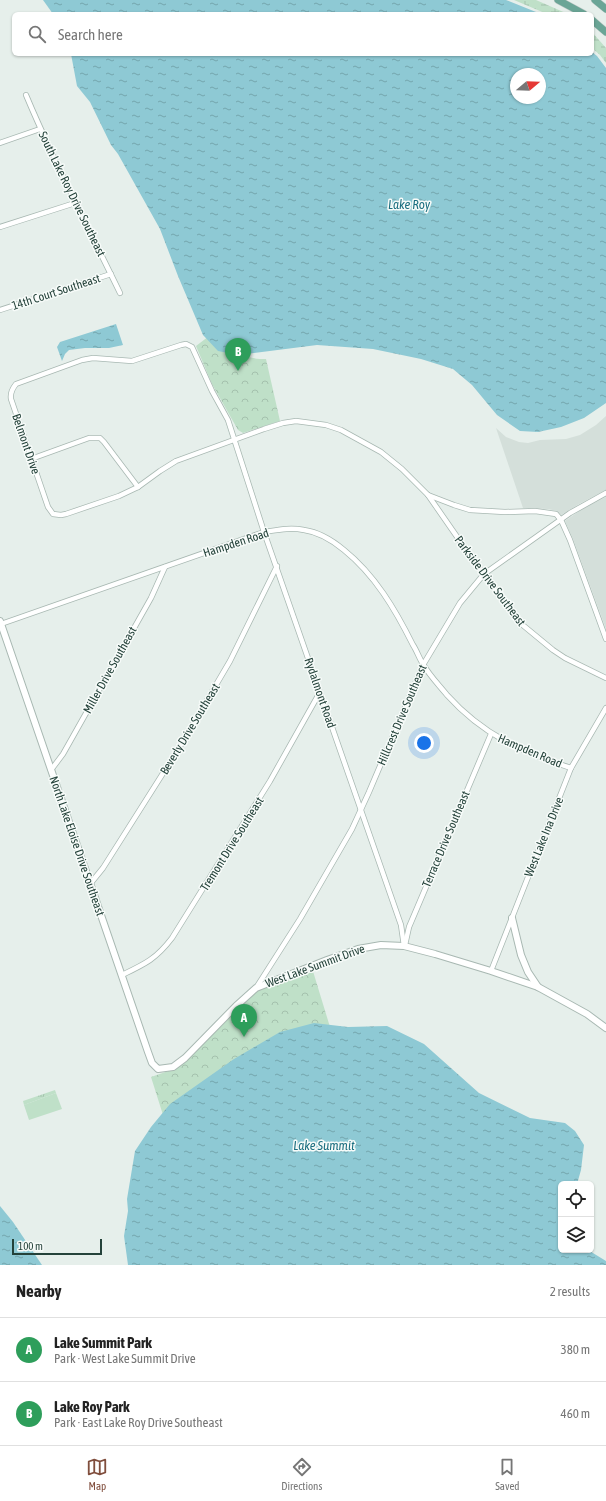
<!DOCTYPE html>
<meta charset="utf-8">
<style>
:root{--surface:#fff;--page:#f6f6f6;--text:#222;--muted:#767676;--line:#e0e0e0;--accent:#804e3d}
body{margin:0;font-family:"Asap Condensed",sans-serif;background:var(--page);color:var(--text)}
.controls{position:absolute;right:12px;bottom:12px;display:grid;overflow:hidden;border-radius:6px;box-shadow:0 1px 3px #0004}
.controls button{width:36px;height:36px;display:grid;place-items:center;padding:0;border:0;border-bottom:1px solid var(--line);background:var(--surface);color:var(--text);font:20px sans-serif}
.compass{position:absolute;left:510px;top:68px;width:36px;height:36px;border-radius:50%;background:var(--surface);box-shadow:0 1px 3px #0004;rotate:71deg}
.scale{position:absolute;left:12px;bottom:10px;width:90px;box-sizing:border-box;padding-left:4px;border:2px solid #24423a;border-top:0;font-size:11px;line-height:14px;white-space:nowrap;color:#24423a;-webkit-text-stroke:3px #f7fbf9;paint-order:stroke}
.you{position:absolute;left:424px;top:743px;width:14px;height:14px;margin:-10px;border:3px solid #fff;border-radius:50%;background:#1a73e8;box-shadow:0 0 0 6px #1a73e833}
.badge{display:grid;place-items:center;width:26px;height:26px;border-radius:50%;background:var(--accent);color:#fff;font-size:13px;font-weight:700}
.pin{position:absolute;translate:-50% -33px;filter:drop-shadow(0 1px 2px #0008)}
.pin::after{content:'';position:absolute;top:21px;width:14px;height:12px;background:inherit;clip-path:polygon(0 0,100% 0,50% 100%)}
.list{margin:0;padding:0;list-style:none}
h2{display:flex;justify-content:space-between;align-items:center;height:52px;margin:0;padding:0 16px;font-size:17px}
h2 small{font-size:13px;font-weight:400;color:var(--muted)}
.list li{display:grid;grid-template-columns:26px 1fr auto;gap:12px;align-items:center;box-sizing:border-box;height:64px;padding:0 16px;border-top:1px solid var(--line)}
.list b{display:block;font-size:15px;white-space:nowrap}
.list p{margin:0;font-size:13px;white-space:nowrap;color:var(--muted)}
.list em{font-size:13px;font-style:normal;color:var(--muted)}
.icon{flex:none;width:22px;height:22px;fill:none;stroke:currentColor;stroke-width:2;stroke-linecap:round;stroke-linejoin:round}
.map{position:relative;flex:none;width:606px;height:1265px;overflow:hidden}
.search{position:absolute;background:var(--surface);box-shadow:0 1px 3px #0004;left:12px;right:12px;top:12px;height:44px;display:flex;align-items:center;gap:10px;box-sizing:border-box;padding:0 14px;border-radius:6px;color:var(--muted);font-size:15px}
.sheet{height:180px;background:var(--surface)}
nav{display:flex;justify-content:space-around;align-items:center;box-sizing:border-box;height:56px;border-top:1px solid var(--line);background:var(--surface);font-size:11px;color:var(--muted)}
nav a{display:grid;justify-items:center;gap:2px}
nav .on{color:var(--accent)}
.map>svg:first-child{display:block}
</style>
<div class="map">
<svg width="606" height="1265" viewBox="0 0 606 1265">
<defs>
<pattern id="grass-tufts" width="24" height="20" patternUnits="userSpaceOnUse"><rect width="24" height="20" fill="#bfe0c8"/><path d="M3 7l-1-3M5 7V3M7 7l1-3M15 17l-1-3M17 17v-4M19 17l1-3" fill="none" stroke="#a4c1ad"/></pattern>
<pattern id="wetland-marsh" width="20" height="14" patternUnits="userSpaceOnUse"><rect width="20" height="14" fill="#bfe0c8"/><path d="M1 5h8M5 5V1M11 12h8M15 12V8" fill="none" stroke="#a4c1ad"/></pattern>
<pattern id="park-crowns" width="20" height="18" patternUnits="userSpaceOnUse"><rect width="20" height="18" fill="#bfe0c8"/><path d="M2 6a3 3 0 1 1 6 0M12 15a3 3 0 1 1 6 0" fill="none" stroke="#a4c1ad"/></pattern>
<pattern id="water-ripples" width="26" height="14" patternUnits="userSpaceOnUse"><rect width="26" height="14" fill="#8ec9d4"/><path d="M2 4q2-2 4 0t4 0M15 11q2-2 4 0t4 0" fill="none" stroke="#74a5ad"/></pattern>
</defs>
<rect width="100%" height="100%" fill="#e6efeb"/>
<g fill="#d4dfda">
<polygon points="606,416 606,490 579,504 561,515 557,511 548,509 523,508 496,428 506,437 519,442 528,443 540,440 566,439 580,435 596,425"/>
<polygon points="606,497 606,629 573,539 565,521 582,509"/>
</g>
<polygon fill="url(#grass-tufts)" points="55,1090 56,1093 24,1105 23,1101"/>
<g fill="url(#wetland-marsh)">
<polygon points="514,0 536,0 568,14 547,14"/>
<polygon points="592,32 606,48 606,63 600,55 592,48"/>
</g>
<g fill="url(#park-crowns)">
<path d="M213,333C232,349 240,359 266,359L280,421L243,433L238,430L212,384L196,346Z"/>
<polygon points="312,968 330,1027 163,1115 151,1077 174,1069 186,1061 248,998 261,989"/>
</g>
<polygon fill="#bfe0c8" points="56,1093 62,1109 29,1120 24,1105"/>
<g fill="url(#water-ripples)" fill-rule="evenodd">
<polygon points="43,0 506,0 541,14 53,14"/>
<path d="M592,52L597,56L606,68V403L584,418L561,427L538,432L520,431L497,415L472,385L453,369L421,359L373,349L317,345L238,355L218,351L203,335L178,276L160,229L118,154L111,145L90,102L77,86L71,54H592ZM516,74H540V98H516Z"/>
<polygon points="116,324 123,345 109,348 85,348 69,350 65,354 62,361 57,347 60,342"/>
<polygon points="314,1023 348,1027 387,1026 424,1044 479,1093 530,1118 565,1123 575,1131 584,1145 581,1170 577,1184 561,1184 561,1250 588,1250 606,1261 606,1265 128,1265 124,1236 128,1211 127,1199 135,1151 151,1127 170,1104 234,1059 280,1032"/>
<polygon points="0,1206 13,1222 42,1265 0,1265"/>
</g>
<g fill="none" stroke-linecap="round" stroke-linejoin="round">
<g stroke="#a8b8b2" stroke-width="6">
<g id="minor">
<path d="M26,95C54,162 88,227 120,293"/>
<polyline points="0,143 40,129"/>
<polyline points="0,227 75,203"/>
<polyline points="0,310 111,274"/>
<polyline points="31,459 89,438 100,438 104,442 138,487"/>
<polyline points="428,495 469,554 519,622 553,650 565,658 606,678"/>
<path d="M1,624L264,532C277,530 290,527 304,530C319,532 332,540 344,550C375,575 395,609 413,645C417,651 419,658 423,664C429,675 439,685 447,695C483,735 522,752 571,768"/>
<polyline points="51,770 63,754 151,598 165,567"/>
<polyline points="90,884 103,868 179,748 230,661 277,566"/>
<polyline points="405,945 409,927 491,734"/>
<path d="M404,946L401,925L264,532L228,420L212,391L192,347L186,344L181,345L132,361L93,358L82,360L16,384C12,389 10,393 11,399L48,507L53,514L61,515L66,514L119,496L138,487L160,471L176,461L264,429L283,423L296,421L326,425L341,430L381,452L402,469L428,495L454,505L470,510L505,512L535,511L556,514L561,520L570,540L606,639"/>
<polyline points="491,971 571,768 606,708"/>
<path d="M122,975C145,964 156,959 172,938L270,781L320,692"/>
<polyline points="256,988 300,919 352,829 369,792 423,665 460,603 484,574 570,513 606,493"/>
</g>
</g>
<g stroke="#a8b8b2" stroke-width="8">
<g id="tertiary">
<polyline points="0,621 148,1052 152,1063 158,1069 173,1067 185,1058 236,1006 256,988 327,960 358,949 381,945 404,946 435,954 491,971 538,987 587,1014 606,1028"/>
<polyline points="512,918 521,955 528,972 538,987"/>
</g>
</g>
<g stroke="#c2cac8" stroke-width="8">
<g id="primary">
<polyline points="558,0 584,14"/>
<polyline points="595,0 606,9"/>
<polyline points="592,20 606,32"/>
</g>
</g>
<use href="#minor" stroke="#fff" stroke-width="4.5"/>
<use href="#tertiary" stroke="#fff" stroke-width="6"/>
<use href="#primary" stroke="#6aa596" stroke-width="7"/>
</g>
<g text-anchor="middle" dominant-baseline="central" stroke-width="3" stroke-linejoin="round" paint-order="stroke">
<g font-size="12" fill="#24423a" stroke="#f7fbf9">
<text transform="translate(72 194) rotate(64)">South Lake Roy Drive Southeast</text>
<text transform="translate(56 292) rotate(-18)">14th Court Southeast</text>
<text transform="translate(26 444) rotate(71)">Belmont Drive</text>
<text transform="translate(236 543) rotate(-18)">Hampden Road</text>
<text transform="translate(490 581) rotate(53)">Parkside Drive Southeast</text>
<text transform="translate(110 670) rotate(-61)">Miller Drive Southeast</text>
<text transform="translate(320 693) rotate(71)">Rydalmont Road</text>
<text transform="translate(402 715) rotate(-67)">Hillcrest Drive Southeast</text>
<text transform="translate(190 729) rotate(-59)">Beverly Drive Southeast</text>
<text transform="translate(530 751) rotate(23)">Hampden Road</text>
<text transform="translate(544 837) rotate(-68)">West Lake Ina Drive</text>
<text transform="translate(446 839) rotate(-67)">Terrace Drive Southeast</text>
<text transform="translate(232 844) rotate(-58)">Tremont Drive Southeast</text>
<text transform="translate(77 846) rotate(71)">North Lake Eloise Drive Southeast</text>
<text transform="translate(315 966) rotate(-20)">West Lake Summit Drive</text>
</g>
<g font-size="13" font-style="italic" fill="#1c6f80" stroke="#f7fbf9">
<text x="409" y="204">Lake Roy</text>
<text x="324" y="1145">Lake Summit</text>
</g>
</g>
</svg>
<div class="controls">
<button><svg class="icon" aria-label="locate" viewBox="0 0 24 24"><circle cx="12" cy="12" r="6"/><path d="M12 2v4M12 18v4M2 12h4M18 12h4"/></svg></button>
<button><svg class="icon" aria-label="layers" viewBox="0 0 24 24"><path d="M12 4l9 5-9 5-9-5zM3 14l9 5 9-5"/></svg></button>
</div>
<svg class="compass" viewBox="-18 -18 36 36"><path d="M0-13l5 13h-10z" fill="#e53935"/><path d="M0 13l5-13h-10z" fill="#767676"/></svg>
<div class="scale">100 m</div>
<div class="you"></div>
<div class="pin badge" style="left:244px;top:1037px;background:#2e9e5b">A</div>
<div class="pin badge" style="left:238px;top:371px;background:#2e9e5b">B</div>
<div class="search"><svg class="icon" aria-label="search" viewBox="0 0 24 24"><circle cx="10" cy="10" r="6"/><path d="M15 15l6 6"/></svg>Search here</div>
</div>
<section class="sheet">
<h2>Nearby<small>2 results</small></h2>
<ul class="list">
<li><span class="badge" style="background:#2e9e5b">A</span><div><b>Lake Summit Park</b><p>Park · West Lake Summit Drive</p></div><em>380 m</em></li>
<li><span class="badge" style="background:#2e9e5b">B</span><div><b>Lake Roy Park</b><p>Park · East Lake Roy Drive Southeast</p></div><em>460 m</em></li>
</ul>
</section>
<nav>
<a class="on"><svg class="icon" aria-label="map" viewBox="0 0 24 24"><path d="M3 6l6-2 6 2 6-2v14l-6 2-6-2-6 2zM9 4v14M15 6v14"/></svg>Map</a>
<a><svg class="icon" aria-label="directions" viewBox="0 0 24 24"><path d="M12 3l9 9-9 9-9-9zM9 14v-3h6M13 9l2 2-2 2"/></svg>Directions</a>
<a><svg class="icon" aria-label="saved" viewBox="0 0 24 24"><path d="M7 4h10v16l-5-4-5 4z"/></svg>Saved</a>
</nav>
